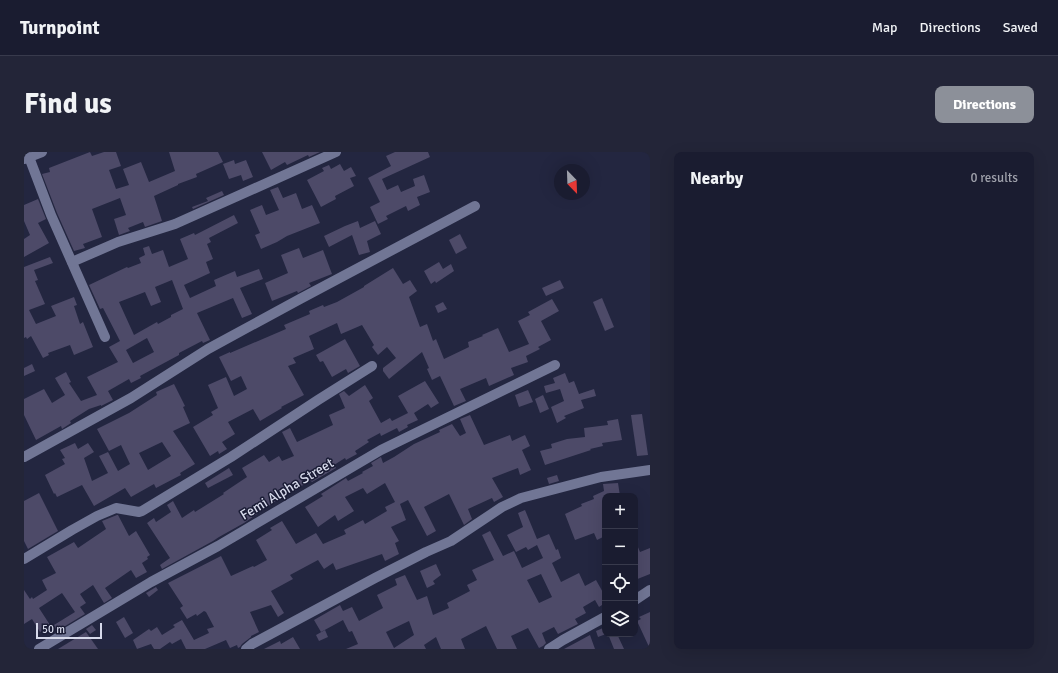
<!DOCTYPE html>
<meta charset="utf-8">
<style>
:root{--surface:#1a1c30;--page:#232538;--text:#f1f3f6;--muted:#9fa1ab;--line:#383a4c;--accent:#8c9099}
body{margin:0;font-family:Signika,sans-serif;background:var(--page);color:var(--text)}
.controls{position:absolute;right:12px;bottom:12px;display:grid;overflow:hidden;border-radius:8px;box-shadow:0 4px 16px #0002}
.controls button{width:36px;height:36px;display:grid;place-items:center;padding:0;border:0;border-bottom:1px solid var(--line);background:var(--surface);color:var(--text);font:20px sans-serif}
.compass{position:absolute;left:530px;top:12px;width:36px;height:36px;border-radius:50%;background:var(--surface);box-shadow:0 4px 16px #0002;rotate:157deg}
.scale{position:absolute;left:12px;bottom:10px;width:66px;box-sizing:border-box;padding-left:4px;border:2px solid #d6d9ea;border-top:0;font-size:11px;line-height:14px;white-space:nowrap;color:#d6d9ea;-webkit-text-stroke:3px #1a1c35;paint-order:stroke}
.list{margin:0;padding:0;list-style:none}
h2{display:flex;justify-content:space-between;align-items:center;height:52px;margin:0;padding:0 16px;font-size:17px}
h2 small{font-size:13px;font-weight:400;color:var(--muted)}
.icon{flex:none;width:22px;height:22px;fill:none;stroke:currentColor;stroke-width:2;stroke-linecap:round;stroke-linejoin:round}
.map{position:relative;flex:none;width:626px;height:497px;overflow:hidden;border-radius:8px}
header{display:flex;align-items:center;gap:24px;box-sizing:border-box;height:56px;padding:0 20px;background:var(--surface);border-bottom:1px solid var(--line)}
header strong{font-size:19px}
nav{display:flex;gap:22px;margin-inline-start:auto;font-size:14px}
.intro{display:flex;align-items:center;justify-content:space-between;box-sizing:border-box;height:96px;padding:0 24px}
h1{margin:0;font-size:28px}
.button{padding:10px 18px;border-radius:8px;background:var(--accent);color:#fff;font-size:14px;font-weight:700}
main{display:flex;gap:24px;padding:0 24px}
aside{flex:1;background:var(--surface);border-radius:8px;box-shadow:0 4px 16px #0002}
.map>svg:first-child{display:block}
</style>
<header>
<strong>Turnpoint</strong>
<nav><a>Map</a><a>Directions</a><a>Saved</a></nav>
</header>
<div class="intro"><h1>Find us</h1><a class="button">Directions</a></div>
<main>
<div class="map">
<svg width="626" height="497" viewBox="0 0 626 497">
<rect width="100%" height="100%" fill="#232640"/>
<g fill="#4d4a68" fill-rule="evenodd">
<polygon points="66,0 68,4 80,0 92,0 97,14 85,18 92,37 105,33 99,17 117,10 125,30 151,19 145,0 194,0 199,10 172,22 173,25 154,32 154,33 130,44 138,69 121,75 119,70 104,76 106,79 95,83 90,67 102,63 96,46 68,57 78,85 59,92 61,96 50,99 33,61 18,22 26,20 25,16"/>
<polygon points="238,0 296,0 285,5 284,3 263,13 261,10 247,18"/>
<polygon points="371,0 404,0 406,5 358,27 363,38 374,33 377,40 391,34 389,27 400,23 406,40 393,45 396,53 384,59 382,54 362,64 364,67 354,72 346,55 356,50 344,26 367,14 362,4"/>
<polygon points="210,8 211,12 222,8 229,25 219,29 217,23 205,27 199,12"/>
<polygon points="316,12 320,19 327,15 332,24 326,26 330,34 311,44 312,47 297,55 283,28 300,19 298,16 305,13 307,17"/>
<polygon points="254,35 259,46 272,41 278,57 288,53 296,71 263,84 253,90 237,97 231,83 236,81 226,58 238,53 242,63 255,58 246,38"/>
<polygon points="198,39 200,43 169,57 168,55 184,49 182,46"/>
<polygon points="14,47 22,67 14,71 25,91 0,105 0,87 6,83 0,69 0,53"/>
<path d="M210,63L214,71L185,86L187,90L183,92L189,107L182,110L186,121L160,133L166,146L192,134L190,128L211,119L213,125L235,117L239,127L216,136L228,162L218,166L209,146L173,161L186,188L179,191L178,189L155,201V203L116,224L117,226L107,231L105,227L84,239L89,248L77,254V253L65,257L46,269L47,271L38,277L37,274L12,288L0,263V247L20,237L28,251L41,243L31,226L42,220L47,230L45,231L57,249L73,243L63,225L94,210L85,195L96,189L79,156L76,157L65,133L103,115L104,116L117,111L115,106L121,103L119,96L125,94L128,102L139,98L145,115L164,107L156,87L170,81L171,83ZM148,128L159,157L147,163V165L134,172L133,170L110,183L95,150L121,140L127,154L137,150L131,135ZM123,186L130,200L109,211L102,198Z"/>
<polygon points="334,69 336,76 351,69 357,82 343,89 346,100 335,103 328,83 305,95 300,84 321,74"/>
<polygon points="436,82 443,96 432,102 425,88"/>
<polygon points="275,96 279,106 299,98 308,122 285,131 287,134 274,141 273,139 248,149 241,131 264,121 257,103"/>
<polygon points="26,105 29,111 10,118 14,128 11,129 21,152 5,158 12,172 32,164 27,154 50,145 53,153 50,154 56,172 59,170 69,195 50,203 46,193 24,201 25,203 19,206 7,184 3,187 2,185 0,186 0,115"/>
<polygon points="415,110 419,117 427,112 430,119 412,131 411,129 407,132 400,119"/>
<polygon points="369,116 379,132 386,128 393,139 385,145 396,175 403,172 409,189 412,187 420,207 445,195 444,190 459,184 458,183 474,176 485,200 505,192 494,169 506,163 504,160 528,147 535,159 517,169 527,188 514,195 516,197 502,204 504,210 487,216 490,223 465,234 462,226 436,237 442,249 430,254 416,224 408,228 403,217 405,216 398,200 365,227 359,219 359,216 372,206 363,195 354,203 348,195 350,193 338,173 317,182 313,171 285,184 290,197 269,206 272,211 264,214 280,243 257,255 258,256 236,269 229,257 204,270 211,282 198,290 203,297 195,302 194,299 186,304 169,275 189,263 187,260 194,256 184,233 202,225 210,244 223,237 217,224 207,229 195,205 206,200 206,201 262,177 260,173 286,162 285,159 299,153 300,155 313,150 340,135 340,134"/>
<polygon points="536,128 540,136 522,144 518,136"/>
<polygon points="578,146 590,175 581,179 569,150"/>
<polygon points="419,150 423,157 414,161 411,154"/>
<polygon points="321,187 336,214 324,221 322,217 308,225 299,209 296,210 292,203"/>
<polygon points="8,212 11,219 0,224 0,216"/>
<polygon points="541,221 545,231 550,229 555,242 570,237 572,244 557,248 560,256 540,264 542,266 533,271 527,255 540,249 536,237 522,241 520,234 531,231 529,226"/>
<polygon points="401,229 415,251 407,256 404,252 390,261 394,268 383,273 384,275 375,280 373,276 357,284 356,281 343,288 345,290 331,299 333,302 322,308 321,306 310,313 312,316 288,330 286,328 272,338 256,346 220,371 195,385 189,389 138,417 136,413 146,406 123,371 130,366 132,370 147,360 143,353 149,349 158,366 170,358 171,360 200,342 199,341 223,325 218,316 240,303 245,310 255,304 258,309 270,304 258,280 266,276 273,290 309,273 305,263 321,256 315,242 320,239 325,244 341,233 349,246 345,249 357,271 366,266 368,269 384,261 374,244"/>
<path d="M150,232L161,254L159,255L166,271L149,279L171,312L156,321L157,323L132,336L130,332L107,345L101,336L70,354L58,333L33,345L31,341L30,342L21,323L41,312L38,307L41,306L36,298L51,291L54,297L64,291L70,300L60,306L68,329L84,321L75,304L84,300L94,319L106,312L97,293L85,299L73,277L105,261L133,243L132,240ZM138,290L147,304L124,318L115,301Z"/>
<polygon points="504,238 509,250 495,255 491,243"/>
<polygon points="519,243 525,257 516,261 511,247"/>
<polygon points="618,262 624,303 613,304 607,263"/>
<polygon points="446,263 460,293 486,283 488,289 501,283 506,294 498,298 507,318 496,323 494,316 468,326 479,345 470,350 468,346 444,357 448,367 440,373 425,342 400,355 412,379 403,384 384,348 376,352 382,368 367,375 375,389 371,391 375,402 361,409 358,402 312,418 309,411 300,417 294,408 266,423 269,427 247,439 260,461 254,465 247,453 226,460 235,480 227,484 227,485 218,492 216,495 214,496 213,493 206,496 202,488 181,497 162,497 157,487 148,492 146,490 136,497 130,497 127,492 113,497 109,488 125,477 127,479 133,475 138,483 151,475 149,473 158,468 170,488 185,481 183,477 190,475 182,460 180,459 173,464 172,462 163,467 156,456 159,454 144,431 197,404 207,424 229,414 230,415 243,408 232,388 248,378 246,376 258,369 272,392 292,381 299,392 322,382 320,378 339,368 341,372 363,359 361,355 371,350 361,331 343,342 339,336 321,345 330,359 314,369 311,363 294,375 281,355 299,344 297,342 322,326 324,329 339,321 338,320 349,314 347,311 357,305 359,311 370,305 390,292 416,280 415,278 428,272 436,284 442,281 436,267"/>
<polygon points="594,267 598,288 578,291 579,294 566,297 567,298 521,313 516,299 528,296 527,292 543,287 561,285 560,276 584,273 583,269"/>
<polygon points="205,316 209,323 184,336 181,331"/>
<polygon points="533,323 535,329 525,332 523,326"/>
<polygon points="594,331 596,344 582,344 581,342 581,384 573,388 570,381 551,388 541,362 558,354 557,352 570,347 569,344 580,339 579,332"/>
<polygon points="15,341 34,379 4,397 0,389 0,349"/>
<path d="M501,358L513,387L525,382L532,398L534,397L537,406L528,411L537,430L555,421L561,434L572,428L581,444V451L575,455L571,448L559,455L562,461L551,467L554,472L534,482L530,475L518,481L522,491L519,494L515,496L504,476L487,484L493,497H473L462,474L437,487L441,497H417L412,485L400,493L402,497H322L334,492L328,479L325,480L319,468L297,480L290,468L316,453L319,459L328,455L335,469L359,456L353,443L373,433L371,427L381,423L393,448L403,444L409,463L425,456L423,451L446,439L443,433L453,428L448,418L470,408L458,383L466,379L479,404L490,399L498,416L519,406L513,393L504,398L502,395L492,400L483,383L499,375L494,361ZM517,422L528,445L515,451L503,428ZM385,469L390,483L370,496L362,480Z"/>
<polygon points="93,363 94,363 105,384 112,379 126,403 123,405 124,407 118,411 123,420 112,426 107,418 81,436 88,446 80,451 69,433 56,442 62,451 56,455 61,462 33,479 30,473 51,460 38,441 15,456 26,473 16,480 8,467 0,472 0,438 6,447 8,445 9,447 23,438 18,428 32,421 23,405 50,390 54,396 82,377 78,369"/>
<polygon points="611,388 616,400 626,396 626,422 611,428"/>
<polygon points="412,412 417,423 409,429 411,432 403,436 396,419"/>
<polygon points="132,435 134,438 125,445 122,441"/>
<polygon points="626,460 626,497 613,469 617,467 615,465"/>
<polygon points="100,465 109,481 101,486 92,470"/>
<polygon points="68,473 72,478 66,482 62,477"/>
<polygon points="579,476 582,482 574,485 572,479"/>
<polygon points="301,478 304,485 295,489 292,483"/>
<polygon points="62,480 74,497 34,497"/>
<polygon points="584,482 593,482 600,497 590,497"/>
<polygon points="566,483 571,497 540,497 555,489"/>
<polygon points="269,485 276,497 240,497 256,489 257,492"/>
</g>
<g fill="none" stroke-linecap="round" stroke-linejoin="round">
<g stroke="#717695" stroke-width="10">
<polyline points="5,5 27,63 81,185"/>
<polyline points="0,7 18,0"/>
<polyline points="48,110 94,90 151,72 312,0"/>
<polyline points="0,305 107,246 184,197 276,147 451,54"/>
<polyline points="0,407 48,378 73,364 92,356 115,360 118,359 207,305 294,248 348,214"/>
<polyline points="611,448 626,438"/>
<polyline points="15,497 127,430 194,394 357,298 531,213"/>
<polyline points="222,497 228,492 351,426 402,400 427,389 478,355 497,346 577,325 626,318"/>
<polyline points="525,497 539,488 581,465"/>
</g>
</g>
<g text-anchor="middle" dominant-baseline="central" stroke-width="3" stroke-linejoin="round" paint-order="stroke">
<g font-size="14" fill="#d6d9ea" stroke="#1a1c35">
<text transform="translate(263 337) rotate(-31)">Femi Alpha Street</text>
</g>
</g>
</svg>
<div class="controls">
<button>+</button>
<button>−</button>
<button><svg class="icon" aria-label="locate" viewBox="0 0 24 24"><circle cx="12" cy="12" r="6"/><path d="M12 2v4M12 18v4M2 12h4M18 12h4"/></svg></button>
<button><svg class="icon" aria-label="layers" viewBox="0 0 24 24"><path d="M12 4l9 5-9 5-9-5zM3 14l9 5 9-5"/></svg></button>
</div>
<svg class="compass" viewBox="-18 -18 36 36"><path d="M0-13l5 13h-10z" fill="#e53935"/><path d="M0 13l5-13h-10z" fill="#9fa1ab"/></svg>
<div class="scale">50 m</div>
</div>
<aside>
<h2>Nearby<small>0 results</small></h2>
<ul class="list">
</ul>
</aside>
</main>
